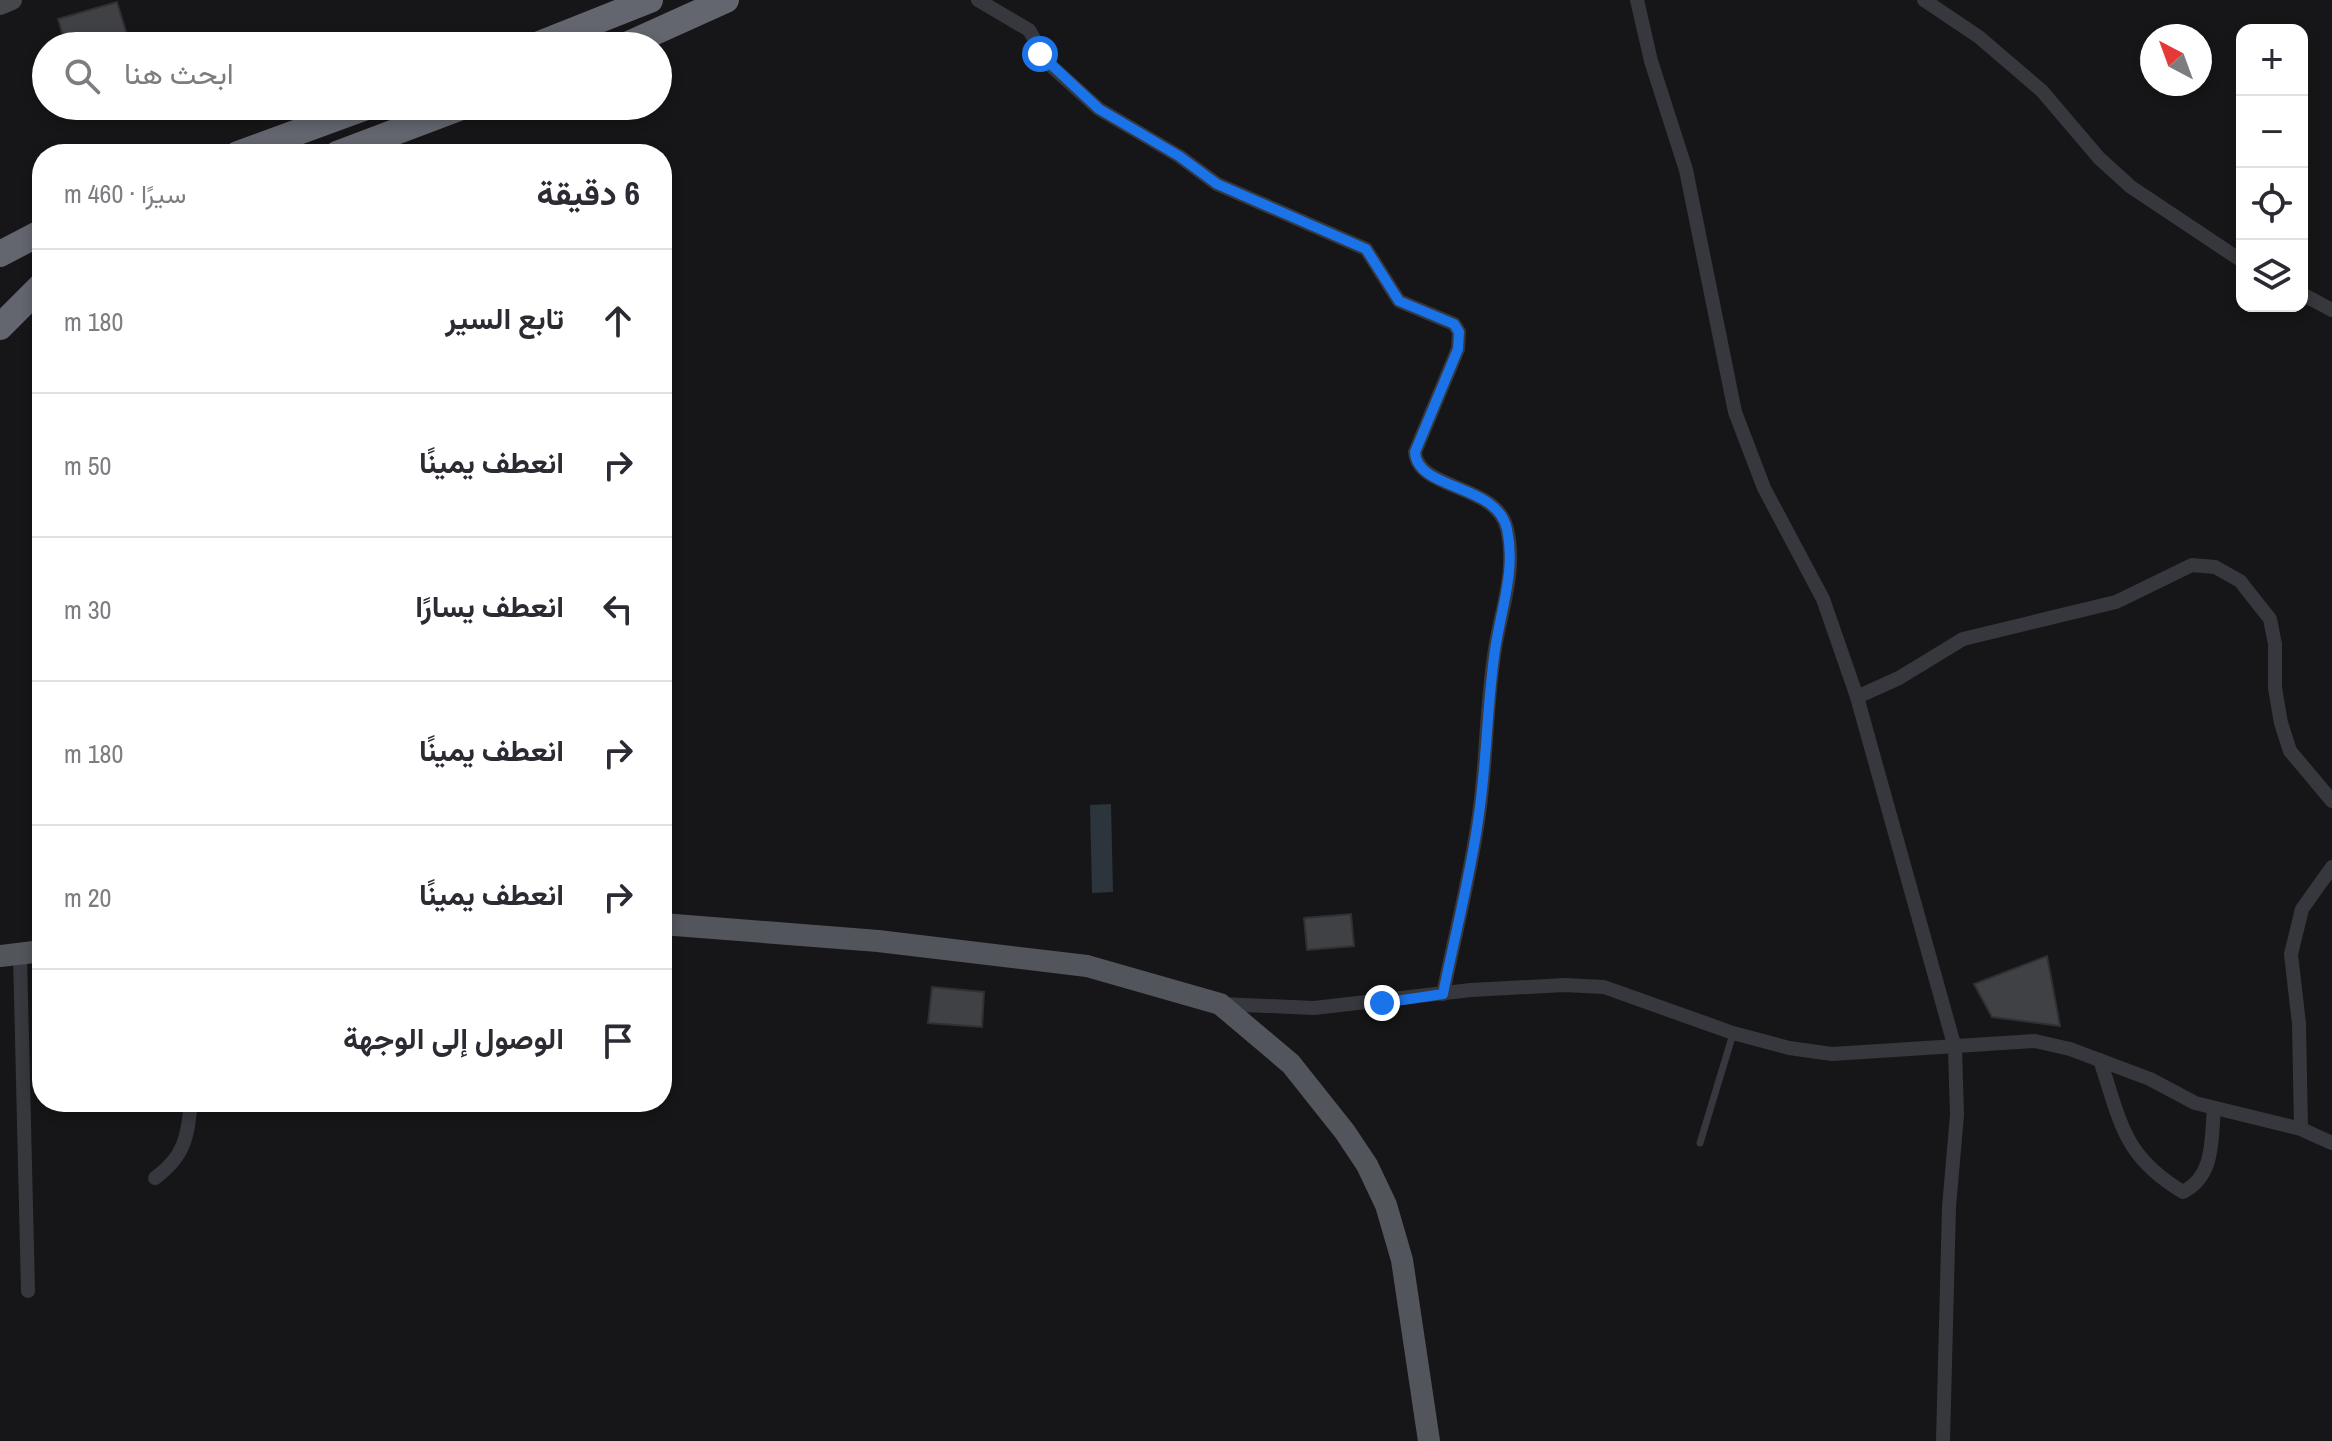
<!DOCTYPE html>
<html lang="ar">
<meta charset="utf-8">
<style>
:root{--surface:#fff;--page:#f7f7f7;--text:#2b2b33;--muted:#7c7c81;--line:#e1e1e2}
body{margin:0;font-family:"Archivo Narrow",Vazirmatn,sans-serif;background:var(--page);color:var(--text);direction:rtl}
.controls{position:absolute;right:24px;top:24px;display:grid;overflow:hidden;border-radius:16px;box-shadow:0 4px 12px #0003}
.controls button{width:72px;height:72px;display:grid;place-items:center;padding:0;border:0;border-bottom:2px solid var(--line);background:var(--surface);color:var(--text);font:40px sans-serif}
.compass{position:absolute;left:2140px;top:24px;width:72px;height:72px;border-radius:50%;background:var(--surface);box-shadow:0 4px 12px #0003;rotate:319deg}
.stop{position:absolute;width:24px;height:24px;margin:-18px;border:6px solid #1a73e8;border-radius:50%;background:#fff}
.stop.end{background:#1a73e8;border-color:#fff;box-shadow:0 2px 8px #0008}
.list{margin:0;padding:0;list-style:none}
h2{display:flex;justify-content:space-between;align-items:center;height:104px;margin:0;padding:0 32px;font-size:34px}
h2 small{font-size:26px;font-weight:400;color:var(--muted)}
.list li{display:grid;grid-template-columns:52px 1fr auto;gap:24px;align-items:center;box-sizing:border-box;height:144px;padding:0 32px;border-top:2px solid var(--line)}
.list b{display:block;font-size:30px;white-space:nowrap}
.list em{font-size:26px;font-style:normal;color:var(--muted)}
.icon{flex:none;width:44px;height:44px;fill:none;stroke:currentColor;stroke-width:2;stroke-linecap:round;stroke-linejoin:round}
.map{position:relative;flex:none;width:2332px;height:1441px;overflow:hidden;direction:ltr}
.search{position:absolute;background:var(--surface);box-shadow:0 4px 12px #0003;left:32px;top:32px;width:640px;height:88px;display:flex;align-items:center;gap:20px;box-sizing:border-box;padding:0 28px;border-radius:44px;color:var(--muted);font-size:30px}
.panel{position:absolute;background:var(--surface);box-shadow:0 4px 12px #0003;left:32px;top:144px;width:640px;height:968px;border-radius:32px;direction:rtl}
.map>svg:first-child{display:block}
</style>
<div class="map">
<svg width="2332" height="1441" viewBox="0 0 2332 1441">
<rect width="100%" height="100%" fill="#161618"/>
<polygon fill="#2c353c" points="1111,804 1113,892 1092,893 1090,805"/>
<g fill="#404145" stroke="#303034" stroke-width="2">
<polygon points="117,2 127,35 88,46 66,46 58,19"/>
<polygon points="1351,914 1354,946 1307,950 1304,918"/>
<polygon points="2047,956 2060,1026 1992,1017 1974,984"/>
<polygon points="932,987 984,992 982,1027 928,1023"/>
</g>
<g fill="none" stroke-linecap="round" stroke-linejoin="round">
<polyline stroke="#37383d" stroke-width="7" points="1700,1143 1733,1034"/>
<g stroke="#37383d" stroke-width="14">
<path d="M978,0L1029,30L1049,64L1099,109L1179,156L1217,184L1366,249L1399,301L1454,324L1459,332L1458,349L1415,452C1418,491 1497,483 1507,529C1517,571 1501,609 1495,649C1486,704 1487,759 1479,814C1471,874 1455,934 1443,994"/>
<polyline points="1637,0 1651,61 1686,170 1735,412 1764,488 1823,599 1857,697 1955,1048 1957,1115 1949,1207 1943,1441"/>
<polyline points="1924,0 1979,37 2042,91 2099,158 2131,187 2242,261"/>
<polyline points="2302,294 2332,310"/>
<polyline points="1857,697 1899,678 1963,639 2116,602 2192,565 2215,567 2240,581 2270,619 2275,644 2275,688 2281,723 2290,751 2332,801"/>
<polyline points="20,955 28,1291"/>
<polyline points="1221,1004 1314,1008 1471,990 1564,985 1604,987 1733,1033 1789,1048 1832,1054 2035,1041 2070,1049 2150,1079 2195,1103 2301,1129 2332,1143"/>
<path d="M2100,1060C2121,1123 2123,1156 2183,1192C2215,1176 2211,1139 2214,1108"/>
<polyline points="2301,1129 2299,1024 2291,954 2302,909 2332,867"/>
<path d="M155,1178C185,1156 187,1138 191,1102"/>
</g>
<polyline stroke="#45474d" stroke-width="20" points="0,5 12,0"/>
<g stroke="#53555c" stroke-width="22">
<polyline points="662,924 878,941 1087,966 1220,1004 1291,1064 1345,1132 1367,1165 1386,1205 1402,1260 1429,1441"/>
<polyline points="0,956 42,951"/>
</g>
<g stroke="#63666e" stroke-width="26">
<polyline points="534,46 650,0"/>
<polyline points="624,46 726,0"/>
<polyline points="238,154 369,106"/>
<polyline points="337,154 464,106"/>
<polyline points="0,254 42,232"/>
<polyline points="0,327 42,285"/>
</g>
</g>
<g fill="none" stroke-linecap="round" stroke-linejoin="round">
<path stroke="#1a73e8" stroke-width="10" d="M1040,54L1099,109L1179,156L1217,184L1366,249L1399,301L1454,324L1459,332L1458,349L1415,452C1417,491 1497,483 1507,529C1516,571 1501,608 1495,650C1487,704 1487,759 1479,814C1471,874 1455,934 1443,994L1382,1003"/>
</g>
</svg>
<div class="controls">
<button>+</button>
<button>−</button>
<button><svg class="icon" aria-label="locate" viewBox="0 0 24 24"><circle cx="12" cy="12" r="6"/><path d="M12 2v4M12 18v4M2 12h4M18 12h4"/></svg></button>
<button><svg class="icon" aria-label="layers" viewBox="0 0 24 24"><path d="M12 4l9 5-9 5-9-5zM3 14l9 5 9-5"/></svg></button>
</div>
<svg class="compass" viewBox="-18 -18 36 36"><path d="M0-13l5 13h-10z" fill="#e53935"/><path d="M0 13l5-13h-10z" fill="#7c7c81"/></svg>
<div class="stop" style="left:1040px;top:54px"></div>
<div class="stop end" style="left:1382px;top:1003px"></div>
<div class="search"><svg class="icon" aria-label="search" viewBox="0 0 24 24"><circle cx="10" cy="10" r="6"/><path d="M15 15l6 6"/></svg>ابحث هنا</div>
<section class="panel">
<h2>6 دقيقة<small>سيرًا · 460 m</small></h2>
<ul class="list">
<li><svg class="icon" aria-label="ahead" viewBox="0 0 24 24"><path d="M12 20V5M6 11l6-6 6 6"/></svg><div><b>تابع السير</b></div><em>180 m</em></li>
<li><svg class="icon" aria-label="right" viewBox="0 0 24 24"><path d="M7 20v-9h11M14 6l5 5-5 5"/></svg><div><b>انعطف يمينًا</b></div><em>50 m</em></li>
<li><svg class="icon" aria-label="left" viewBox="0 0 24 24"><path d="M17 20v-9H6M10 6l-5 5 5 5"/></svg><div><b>انعطف يسارًا</b></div><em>30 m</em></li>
<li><svg class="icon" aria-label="right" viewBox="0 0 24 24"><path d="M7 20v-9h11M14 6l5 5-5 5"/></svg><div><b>انعطف يمينًا</b></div><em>180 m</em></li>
<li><svg class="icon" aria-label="right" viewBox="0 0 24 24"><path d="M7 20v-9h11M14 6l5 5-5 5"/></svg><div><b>انعطف يمينًا</b></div><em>20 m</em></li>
<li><svg class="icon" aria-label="arrive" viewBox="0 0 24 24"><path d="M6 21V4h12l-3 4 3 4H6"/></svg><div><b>الوصول إلى الوجهة</b></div></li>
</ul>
</section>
</div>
